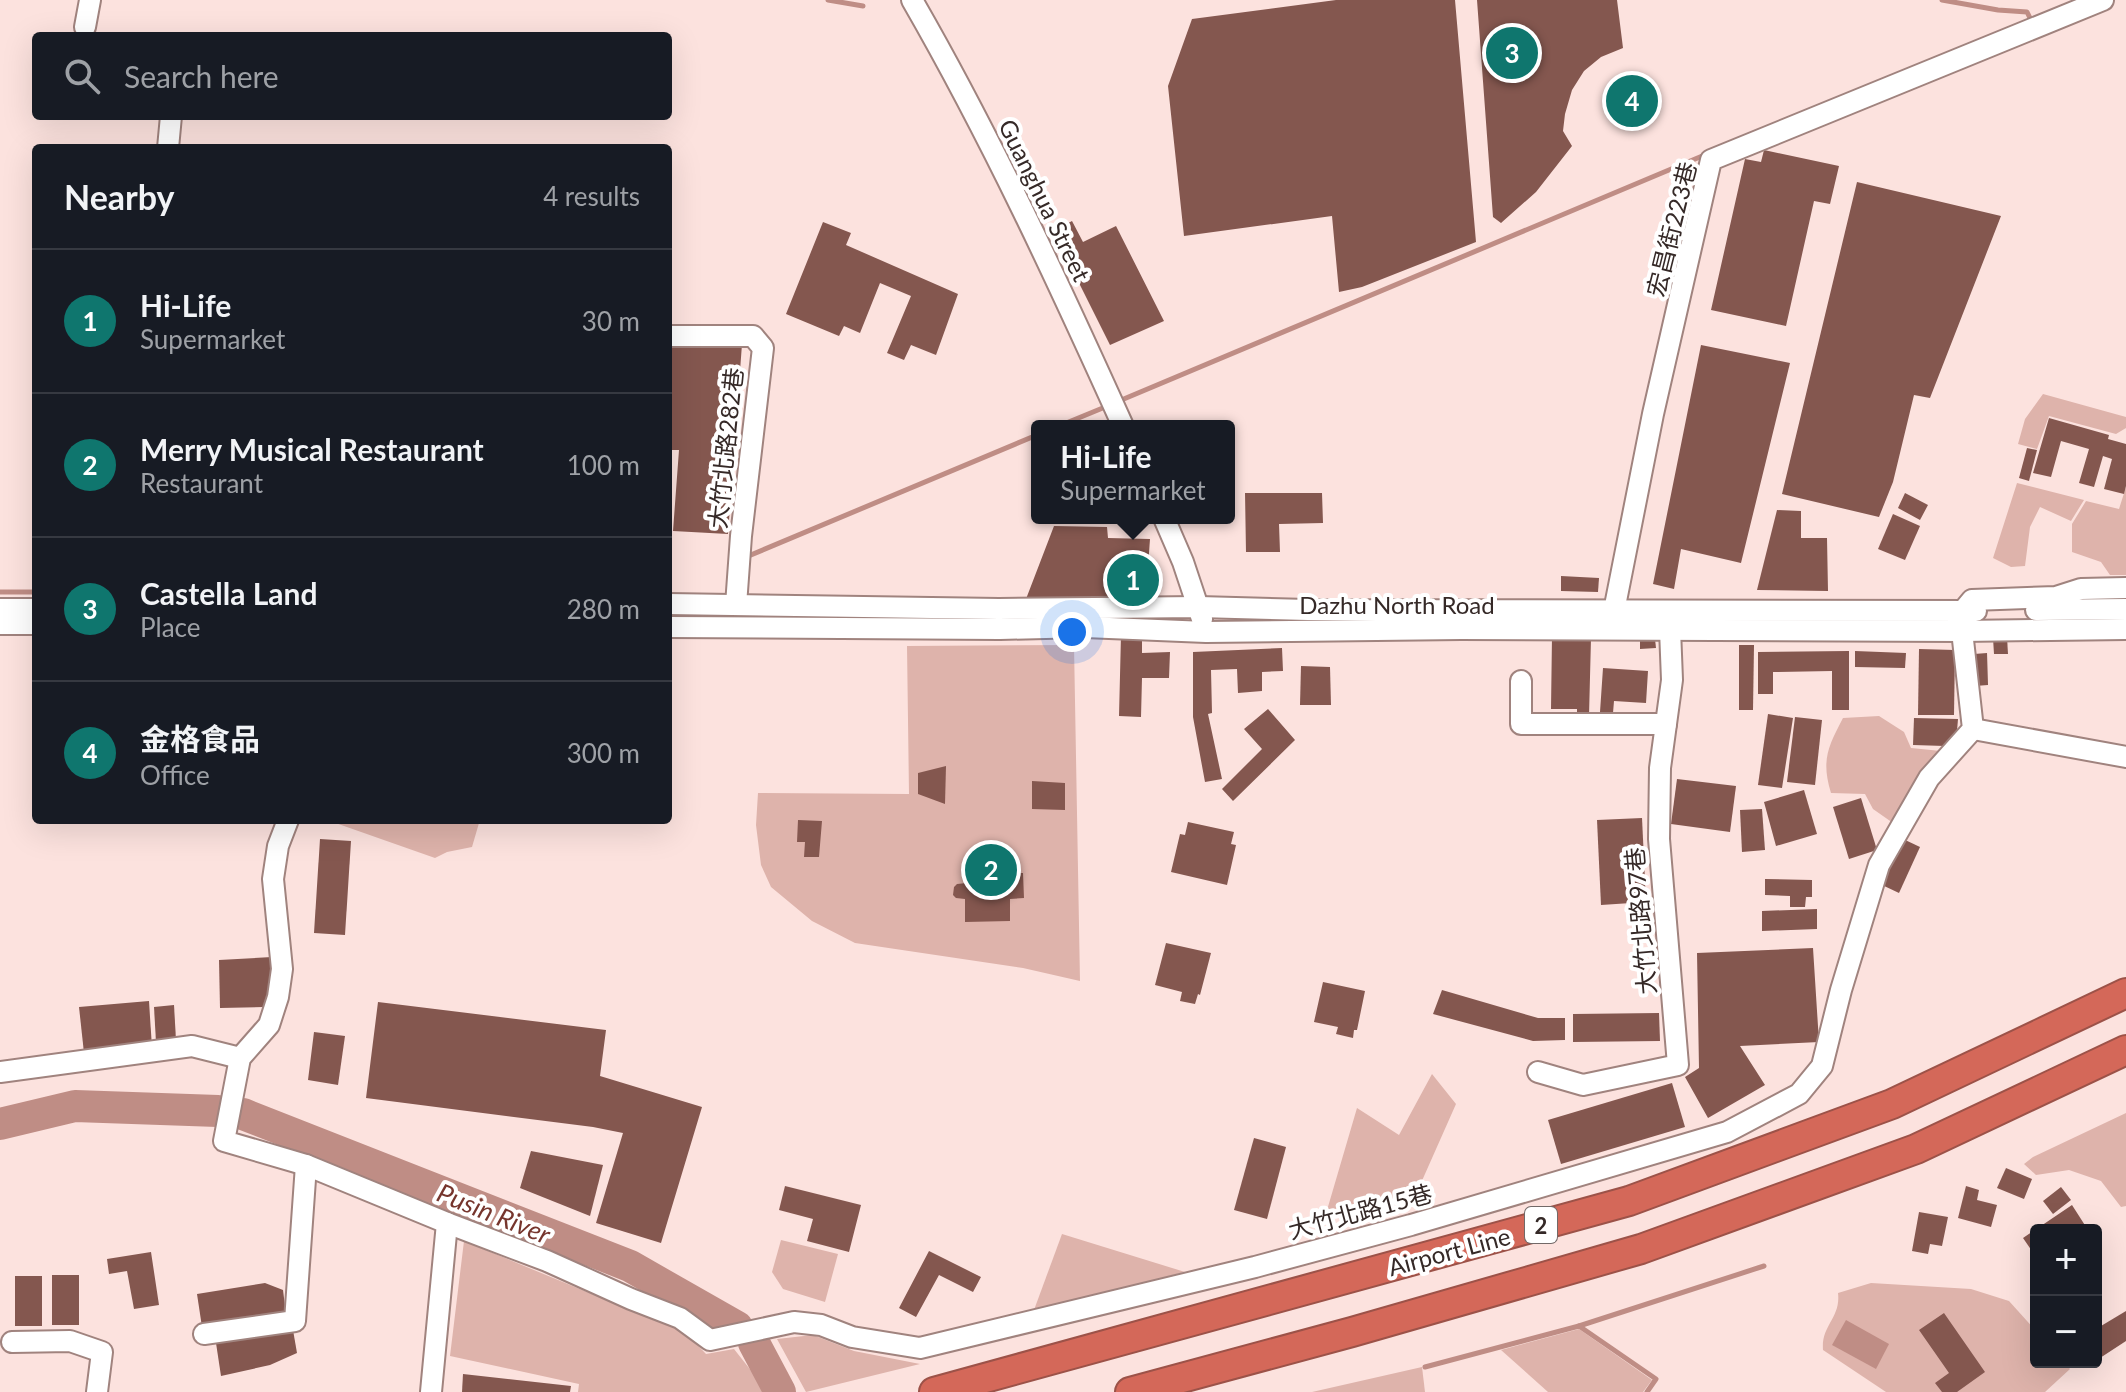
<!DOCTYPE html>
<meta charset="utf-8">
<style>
:root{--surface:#171b24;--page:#242831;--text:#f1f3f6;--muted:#9ea1a6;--line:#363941;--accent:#0f766e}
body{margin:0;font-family:Lato,"Noto Sans TC",sans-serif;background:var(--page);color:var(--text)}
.controls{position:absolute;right:24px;bottom:24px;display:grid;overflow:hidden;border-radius:8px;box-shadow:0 8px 32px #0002}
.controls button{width:72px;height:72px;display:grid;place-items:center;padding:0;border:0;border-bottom:2px solid var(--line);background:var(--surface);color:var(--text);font:40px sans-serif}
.you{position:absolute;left:1072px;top:632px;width:28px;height:28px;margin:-20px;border:6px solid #fff;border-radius:50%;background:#1a73e8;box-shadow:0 0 0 12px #1a73e833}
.badge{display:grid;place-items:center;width:52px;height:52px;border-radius:50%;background:var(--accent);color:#fff;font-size:26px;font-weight:700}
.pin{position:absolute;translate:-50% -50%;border:4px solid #fff;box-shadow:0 2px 8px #0006}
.popup{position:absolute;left:1031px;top:420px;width:204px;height:104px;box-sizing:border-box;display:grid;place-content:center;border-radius:8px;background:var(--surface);filter:drop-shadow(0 2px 6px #0005);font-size:26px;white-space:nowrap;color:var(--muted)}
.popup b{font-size:30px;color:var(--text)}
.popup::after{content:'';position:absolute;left:50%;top:100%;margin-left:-16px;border:16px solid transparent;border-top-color:var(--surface)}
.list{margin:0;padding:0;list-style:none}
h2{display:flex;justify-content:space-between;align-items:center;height:104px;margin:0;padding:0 32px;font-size:34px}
h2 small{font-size:26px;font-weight:400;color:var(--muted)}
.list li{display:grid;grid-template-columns:52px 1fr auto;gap:24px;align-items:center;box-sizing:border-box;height:144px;padding:0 32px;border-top:2px solid var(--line)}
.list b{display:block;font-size:30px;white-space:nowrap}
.list p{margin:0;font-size:26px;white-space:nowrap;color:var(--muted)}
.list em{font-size:26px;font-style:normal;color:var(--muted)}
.icon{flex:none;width:44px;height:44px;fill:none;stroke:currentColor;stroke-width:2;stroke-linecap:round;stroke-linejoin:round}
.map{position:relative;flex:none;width:2126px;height:1392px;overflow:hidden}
.search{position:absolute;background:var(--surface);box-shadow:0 8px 32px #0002;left:32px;top:32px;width:640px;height:88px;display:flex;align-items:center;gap:20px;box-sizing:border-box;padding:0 28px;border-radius:8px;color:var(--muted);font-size:30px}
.panel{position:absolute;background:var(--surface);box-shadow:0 8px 32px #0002;left:32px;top:144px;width:640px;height:680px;border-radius:8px}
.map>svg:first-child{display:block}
</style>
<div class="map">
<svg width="2126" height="1392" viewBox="0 0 2126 1392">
<rect width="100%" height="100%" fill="#fce2de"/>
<g fill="#deb3ab">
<polygon points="2043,394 2126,417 2126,428 2116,434 2049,416 2037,449 2018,444 2025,419"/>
<polygon points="2017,483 2084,500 2071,521 2040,507 2030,527 2025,566 2011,567 1993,558"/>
<polygon points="2126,487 2126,575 2110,575 2101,562 2072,552 2072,524 2086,501 2119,509"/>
<polygon points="1074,645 1080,981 1023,968 855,943 812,921 771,887 761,865 756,825 758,793 909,794 907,646"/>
<path d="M1879,716L1904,732L1911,748L1941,751L1919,775L1893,823L1873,809L1865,794L1831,793C1821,760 1828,747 1843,718Z"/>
<polygon points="327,820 479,820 479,823 472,847 447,852 435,858"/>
<polygon points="1432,1074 1456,1104 1417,1192 1325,1217 1357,1108 1399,1135"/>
<polygon points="2126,1113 2126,1206 2121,1207 2101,1181 2069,1170 2036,1175 2024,1164 2033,1157"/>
<polygon points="1062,1234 1185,1272 1034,1310"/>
<polygon points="781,1240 838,1254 825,1302 783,1289 772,1272"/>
<polygon points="464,1241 686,1333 706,1354 734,1349 768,1392 578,1392 579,1384 450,1356"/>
<path d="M1871,1283L1971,1289L2009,1301L2036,1331V1362H2064L2070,1369L2045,1392H1886L1823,1350C1821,1325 1841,1318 1838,1293Z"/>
<polygon points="1579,1329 1652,1380 1643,1392 1548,1392 1501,1350"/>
<polygon points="813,1335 854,1351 920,1364 806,1392 777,1339"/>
<polygon points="1422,1367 1425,1392 1312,1392"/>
</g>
<polygon fill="#bf8d85" points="1846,1320 1889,1344 1876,1369 1832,1345"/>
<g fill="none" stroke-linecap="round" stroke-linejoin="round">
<g stroke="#bf8d85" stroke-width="5">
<polyline points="828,0 863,6"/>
<polyline points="1942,0 1998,10 2027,12 2031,20 2027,22"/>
<polyline points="1119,401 1707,154"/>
<polyline points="1059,426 1110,405"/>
<polyline points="746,557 1037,435"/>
<polyline points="0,592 36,592"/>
<polyline points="1579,1326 1764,1266"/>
<polyline points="1425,1367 1579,1326 1656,1379 1647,1392"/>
</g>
<g stroke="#bf8d85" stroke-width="32">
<polyline points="243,1114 630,1266 737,1327"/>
<polyline points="0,1124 75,1106 218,1111"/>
<polyline points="754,1343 780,1392"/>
</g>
</g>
<g fill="#84574f">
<polygon points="1336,0 1455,0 1476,242 1362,287 1339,292 1332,216 1184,236 1168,86 1192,19"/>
<polygon points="1477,0 1617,0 1623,48 1601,57 1584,71 1572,90 1565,114 1563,131 1572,146 1536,192 1501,223 1493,217"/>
<polygon points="1764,150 1839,166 1830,204 1814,201 1786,326 1711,310 1745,159 1761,162"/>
<polygon points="1857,182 2001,216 1930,398 1914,395 1893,482 1879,517 1782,494"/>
<polygon points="1072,221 1083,242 1116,226 1164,321 1110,345 1053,231"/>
<polygon points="823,222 851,233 846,245 958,294 936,355 911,345 904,360 887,353 911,296 880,283 860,333 844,326 839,336 786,314"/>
<polygon points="668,343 742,344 728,534 673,531 679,450 668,450"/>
<polygon points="1701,345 1790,363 1741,563 1681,549 1674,589 1653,584"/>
<polygon points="2049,418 2109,435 2108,439 2126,444 2126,486 2124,494 2104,489 2112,459 2103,456 2094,487 2079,483 2089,449 2061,441 2051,477 2033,473"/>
<polygon points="2027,448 2037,450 2029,481 2019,478"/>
<polygon points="1245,493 1322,493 1323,523 1279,524 1280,552 1246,552"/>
<polygon points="1905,493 1928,505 1920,520 1898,508"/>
<polygon points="1777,510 1801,511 1801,538 1827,538 1828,591 1757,590"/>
<polygon points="1893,514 1920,526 1905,560 1878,549"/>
<polygon points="1054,526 1107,527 1108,538 1150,539 1147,581 1123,579 1122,599 1026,599"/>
<polygon points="1561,576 1599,578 1598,592 1561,591"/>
<polygon points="1121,635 1142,635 1142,653 1170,652 1169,678 1142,678 1141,717 1119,716"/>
<polygon points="1552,636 1591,638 1589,716 1577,715 1577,709 1551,709"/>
<polygon points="2007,637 2008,654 1994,654 1993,638"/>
<polygon points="1640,639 1655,639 1656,648 1640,649"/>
<polygon points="1739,645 1754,645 1753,710 1739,710"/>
<polygon points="1282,648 1283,671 1262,672 1262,691 1238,693 1237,669 1211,670 1212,713 1208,714 1222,779 1205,782 1193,717 1193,652"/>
<polygon points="1919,649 1955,650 1954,715 1918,715"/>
<polygon points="1849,651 1849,710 1832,710 1832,671 1773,672 1773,694 1758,694 1758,652"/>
<polygon points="1855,651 1906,653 1905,668 1855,667"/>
<polygon points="1987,653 1988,685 1975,686 1974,654"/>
<polygon points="1301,666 1330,667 1331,705 1300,705"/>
<polygon points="1603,668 1648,671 1646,703 1614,701 1613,713 1600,712"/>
<polygon points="1268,709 1295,740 1233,801 1222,789 1262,749 1244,729"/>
<polygon points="1768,714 1793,718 1782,788 1758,785"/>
<polygon points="1795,717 1822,720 1815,785 1787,782"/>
<polygon points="1914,718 1958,719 1957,731 1945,746 1913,745"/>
<polygon points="946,766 945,804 918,794 918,773"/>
<polygon points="1677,779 1736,786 1730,832 1671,824"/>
<polygon points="1032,781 1065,783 1065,810 1032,809"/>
<polygon points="1804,790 1817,834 1776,846 1764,802"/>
<polygon points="1861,798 1877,850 1849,859 1833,807"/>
<polygon points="1762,809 1765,850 1742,852 1740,810"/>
<polygon points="1642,818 1646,902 1601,905 1597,820"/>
<polygon points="798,820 822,821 819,857 804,857 805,842 797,842"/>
<polygon points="1188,822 1234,832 1231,844 1236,845 1227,885 1171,872 1180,834 1185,835"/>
<polygon points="1901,838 1920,847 1899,893 1880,884"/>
<polygon points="320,839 351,841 345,935 314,933"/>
<polygon points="1005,862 1006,873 1023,873 1024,898 1010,899 1010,921 965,922 965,899 956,898 953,895 954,887 957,884 967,883 967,874 980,874 980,863"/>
<polygon points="1765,879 1812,880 1812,897 1806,897 1805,907 1790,907 1790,896 1765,895"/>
<polygon points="1817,909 1817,929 1762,931 1762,911"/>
<polygon points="1166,943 1211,953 1200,995 1198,994 1195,1004 1180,1001 1182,992 1155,985"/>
<polygon points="1813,948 1819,1042 1740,1046 1765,1085 1708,1118 1685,1077 1699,1068 1697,953"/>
<polygon points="272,957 274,976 264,1007 220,1008 219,960"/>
<polygon points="1323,982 1365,991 1357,1030 1354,1030 1353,1038 1336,1034 1338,1027 1314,1022"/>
<polygon points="1442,990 1538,1018 1565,1018 1565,1040 1533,1041 1433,1014"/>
<polygon points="149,1001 152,1048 84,1053 79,1007"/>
<polygon points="378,1002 606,1030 600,1076 702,1107 661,1243 596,1223 623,1133 593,1127 366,1098"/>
<polygon points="174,1005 176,1040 156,1042 154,1007"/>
<polygon points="1659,1013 1660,1041 1573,1042 1573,1014"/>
<polygon points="314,1032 345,1036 338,1085 308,1080"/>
<polygon points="1672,1083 1685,1127 1561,1164 1548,1120"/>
<polygon points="1254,1138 1286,1147 1267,1219 1234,1210"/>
<polygon points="531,1151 603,1165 590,1216 520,1188"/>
<polygon points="2006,1168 2032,1179 2024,1199 1997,1188"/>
<polygon points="785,1186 861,1205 849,1252 807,1241 813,1219 779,1210"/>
<polygon points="1966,1186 1979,1190 1977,1200 1997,1205 1991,1227 1958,1218"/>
<polygon points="2061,1187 2071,1200 2053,1214 2043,1201"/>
<polygon points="2072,1205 2088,1230 2036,1230 2036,1257 2023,1238"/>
<polygon points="1919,1212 1948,1217 1942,1246 1930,1244 1928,1254 1912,1251"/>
<polygon points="929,1251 981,1277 973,1292 939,1275 916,1317 899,1308"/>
<polygon points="151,1252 159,1305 134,1309 127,1271 109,1274 107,1259"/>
<rect x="52" y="1275" width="27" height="50"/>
<rect x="15" y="1276" width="27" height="50"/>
<polygon points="265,1283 283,1290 286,1314 202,1327 197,1294"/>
<polygon points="2126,1311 2126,1341 2100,1358 2096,1352 2096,1329"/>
<polygon points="1944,1313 1985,1372 1957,1392 1942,1392 1935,1383 1949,1373 1919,1330"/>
<polygon points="293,1330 297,1353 270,1365 221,1376 216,1343"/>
<polygon points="463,1374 571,1386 570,1392 462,1392"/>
</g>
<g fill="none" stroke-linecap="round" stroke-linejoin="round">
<g stroke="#a0837e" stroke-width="24">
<g id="minor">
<path d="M912,0C991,137 1058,282 1123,426"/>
<polyline points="85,27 90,0"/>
<polyline points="168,148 171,116"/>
<polyline points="668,336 753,336 763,348 741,536 736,605"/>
<polyline points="1164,518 1183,562 1202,619"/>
<polyline points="668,604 999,609 1199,607 1308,610 1976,611"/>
<polyline points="0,609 36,609"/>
<polyline points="2036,610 2126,609"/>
<polyline points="1614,623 1614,611 1653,414 1711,160 2103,0"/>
<polyline points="0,624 36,624"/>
<polyline points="668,627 1000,629 1085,627 1206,632 1461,629 1962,631 2126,629"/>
<polyline points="1521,681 1521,724 1666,724"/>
<polyline points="1973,729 2126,757"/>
<polyline points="288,820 278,846 273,879 282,969 278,997 269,1025 240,1058 224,1141 306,1165 447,1223 431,1392"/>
<polyline points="0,1072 192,1046 240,1058"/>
<polyline points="1538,1072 1583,1085 1678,1065 1659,839 1660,768 1672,680 1670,629"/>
<polyline points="447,1223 547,1261 631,1299 680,1318 710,1340 794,1322 821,1325 852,1337 920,1348 1255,1267 1411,1225 1727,1132 1799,1094 1822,1066 1841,990 1879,865 1929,778 1973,729 1962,631 1962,612 1972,600 2056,597 2081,589 2126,588"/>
<polyline points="204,1334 295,1321 306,1165"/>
<polyline points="12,1342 70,1341 102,1352 97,1392"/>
</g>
</g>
<g stroke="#9c5248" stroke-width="32">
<g id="highway">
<polyline points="934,1392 1629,1201 1892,1104 2126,993"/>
<polyline points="1130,1392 1352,1332 1641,1249 1916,1149 2126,1050"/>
</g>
</g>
<use href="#minor" stroke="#fff" stroke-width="20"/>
<use href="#highway" stroke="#d46859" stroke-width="28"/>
</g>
<g text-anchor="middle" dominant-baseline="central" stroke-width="8" stroke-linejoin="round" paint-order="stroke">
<rect fill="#fff" stroke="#726968" stroke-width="2" x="1525" y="1207" width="32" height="36" rx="6"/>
<g font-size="22" font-weight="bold" fill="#352927">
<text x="1541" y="1225">2</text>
</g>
<g font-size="24" fill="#352927" stroke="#fff">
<text transform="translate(1045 200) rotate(64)">Guanghua Street</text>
<text transform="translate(1671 229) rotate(-76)">宏昌街223巷</text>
<text transform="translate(725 448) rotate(-84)">大竹北路282巷</text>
<text x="1397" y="604">Dazhu North Road</text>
<text transform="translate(1640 921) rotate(-95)">大竹北路97巷</text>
<text transform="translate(1360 1211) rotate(-15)">大竹北路15巷</text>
<text transform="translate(1449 1251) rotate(-15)">Airport Line</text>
</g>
<g font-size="26" font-style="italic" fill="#76352d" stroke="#fff">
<text transform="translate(494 1213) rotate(22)">Pusin River</text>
</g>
</g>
</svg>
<div class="controls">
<button>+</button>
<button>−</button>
</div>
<div class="you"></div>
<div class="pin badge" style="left:1133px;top:580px">1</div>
<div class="popup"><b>Hi-Life</b>Supermarket</div>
<div class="pin badge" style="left:991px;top:870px">2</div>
<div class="pin badge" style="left:1512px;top:53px">3</div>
<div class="pin badge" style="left:1632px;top:101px">4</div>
<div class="search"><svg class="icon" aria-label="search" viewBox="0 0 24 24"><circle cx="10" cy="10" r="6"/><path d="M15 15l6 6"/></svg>Search here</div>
<section class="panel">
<h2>Nearby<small>4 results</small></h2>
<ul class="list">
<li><span class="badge">1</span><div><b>Hi-Life</b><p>Supermarket</p></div><em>30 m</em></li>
<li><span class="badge">2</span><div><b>Merry Musical Restaurant</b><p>Restaurant</p></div><em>100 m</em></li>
<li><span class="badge">3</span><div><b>Castella Land</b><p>Place</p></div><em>280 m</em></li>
<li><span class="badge">4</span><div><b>金格食品</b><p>Office</p></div><em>300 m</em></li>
</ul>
</section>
</div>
